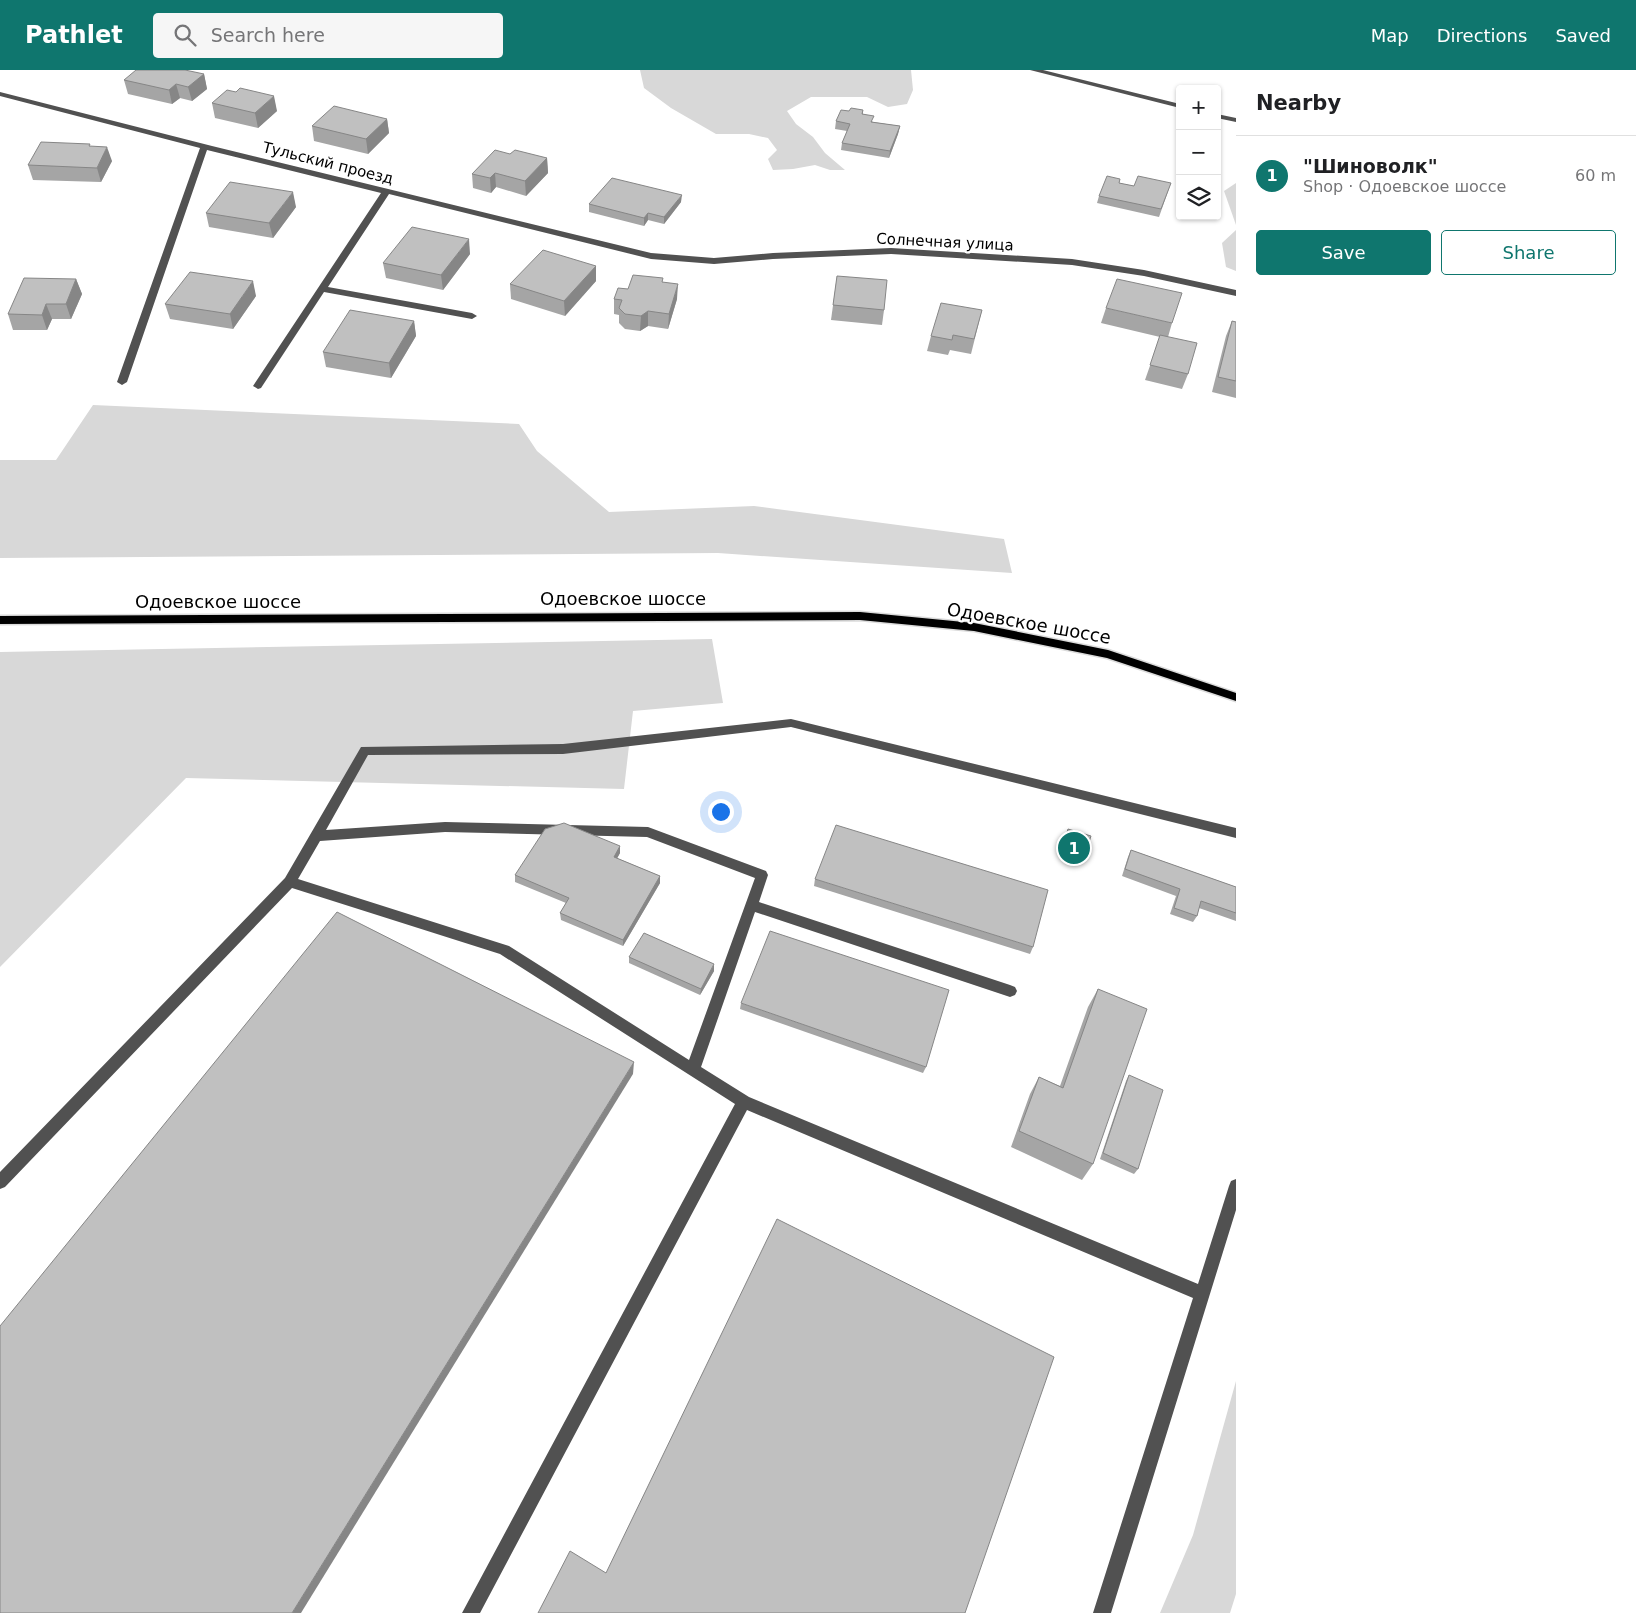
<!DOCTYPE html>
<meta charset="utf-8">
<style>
:root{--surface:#fff;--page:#f6f6f6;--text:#202124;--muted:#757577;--line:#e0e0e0;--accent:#0f766e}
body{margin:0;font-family:"DejaVu Sans",sans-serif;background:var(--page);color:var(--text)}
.controls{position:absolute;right:15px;top:15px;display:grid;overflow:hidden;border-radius:5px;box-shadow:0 1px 4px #0004}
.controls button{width:45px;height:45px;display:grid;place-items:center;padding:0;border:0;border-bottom:1px solid var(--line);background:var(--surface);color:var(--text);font:25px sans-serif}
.you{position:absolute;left:720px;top:741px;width:18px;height:18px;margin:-12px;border:4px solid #fff;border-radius:50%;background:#1a73e8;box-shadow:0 0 0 8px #1a73e833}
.badge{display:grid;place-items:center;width:32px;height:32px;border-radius:50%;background:var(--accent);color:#fff;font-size:16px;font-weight:700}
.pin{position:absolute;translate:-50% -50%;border:2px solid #fff;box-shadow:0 1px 5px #0006}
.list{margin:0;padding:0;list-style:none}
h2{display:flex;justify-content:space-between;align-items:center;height:65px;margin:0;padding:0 20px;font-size:21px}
h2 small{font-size:16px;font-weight:400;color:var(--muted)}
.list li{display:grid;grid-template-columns:32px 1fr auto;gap:15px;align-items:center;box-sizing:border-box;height:80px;padding:0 20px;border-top:1px solid var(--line)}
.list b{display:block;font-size:19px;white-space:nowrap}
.list p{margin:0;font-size:16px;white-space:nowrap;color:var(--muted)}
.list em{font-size:16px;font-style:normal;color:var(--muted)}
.actions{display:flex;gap:10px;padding:15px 20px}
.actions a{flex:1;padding:11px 0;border:1px solid var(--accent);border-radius:5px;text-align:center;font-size:18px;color:var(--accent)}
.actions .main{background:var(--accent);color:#fff}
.icon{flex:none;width:28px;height:28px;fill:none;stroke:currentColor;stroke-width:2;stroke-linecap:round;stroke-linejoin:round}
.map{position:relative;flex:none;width:1236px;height:1543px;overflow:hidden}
header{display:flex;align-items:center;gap:30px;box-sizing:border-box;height:70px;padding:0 25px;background:var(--accent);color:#fff}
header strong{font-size:24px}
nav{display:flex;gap:28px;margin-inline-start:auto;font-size:18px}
.search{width:350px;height:45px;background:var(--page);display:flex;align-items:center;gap:12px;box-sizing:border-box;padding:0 18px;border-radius:5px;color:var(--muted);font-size:19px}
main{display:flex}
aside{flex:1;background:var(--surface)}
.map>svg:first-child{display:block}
</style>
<header>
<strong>Pathlet</strong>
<div class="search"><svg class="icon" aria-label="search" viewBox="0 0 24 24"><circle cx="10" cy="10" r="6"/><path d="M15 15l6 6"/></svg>Search here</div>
<nav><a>Map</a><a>Directions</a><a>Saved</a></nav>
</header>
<main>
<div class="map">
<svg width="1236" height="1543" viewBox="0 0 1236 1543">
<rect width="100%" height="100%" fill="#fff"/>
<g fill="#d8d8d8">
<polygon points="640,0 911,0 913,20 907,34 888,37 867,27 811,27 787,41 796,54 813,67 825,83 845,100 830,100 815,95 793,99 773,100 768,89 777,80 768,68 749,64 716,64 671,38 644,18"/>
<polygon points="1236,113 1236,155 1224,121"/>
<polygon points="1236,160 1236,201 1226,197 1222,173"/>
<polygon points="93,335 519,354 537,381 609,442 754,436 1004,469 1012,503 718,483 0,488 0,390 56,390"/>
<polygon points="712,569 723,633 633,641 624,719 186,708 0,897 0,582"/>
<polygon points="1236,1311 1236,1524 1230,1543 1160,1543 1193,1465"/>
</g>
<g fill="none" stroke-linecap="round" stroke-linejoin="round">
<g stroke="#dbdbdb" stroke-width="3">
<polygon id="major" points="860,542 974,553 1108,580 1236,623 1236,631 1107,588 974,561 860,550 0,554 0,546"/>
</g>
<g fill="#515151" fill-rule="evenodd">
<polygon points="1030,0 1043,0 1180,34 1180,38"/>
<polygon points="0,22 212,76 651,183 714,188 773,183 891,178 1072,189 1144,200 1236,220 1236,226 1144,206 1072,195 891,184 773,189 714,194 651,189 389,124 328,217 472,243 477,246 472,249 324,222 261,318 258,319 253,316 381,123 207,80 127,312 122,315 117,312 200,78 0,26"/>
<polygon points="1217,44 1236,48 1236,52 1217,48"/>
<path d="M791,649L1236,758V768L791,657L563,684L368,685L326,760L445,752L648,757L766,801L768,805L759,832L1010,915L1015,917L1017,921L1015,925L1010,927L755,842L701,997L749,1027L1198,1214L1229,1116L1231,1111L1236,1109V1140L1111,1543H1093L1193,1228L747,1040L480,1543H462L735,1034L500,884L292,818L5,1117L0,1119V1102L285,808L361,677L563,674ZM445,762L647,767L755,808L689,990L509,876L298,809L320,771Z"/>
</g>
<use href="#major" fill="#000" fill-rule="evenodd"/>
</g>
<g fill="#a5a5a5">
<polygon points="204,4 207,19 192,31 180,28 172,34 128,24 124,10"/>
<polygon points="236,22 277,41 258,58 215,48 212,33"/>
<polygon points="863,40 863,44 873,52 900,56 898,64 889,88 841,80 842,73 847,61 835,59 836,51 849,41"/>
<polygon points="387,49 389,63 368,84 314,71 312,56"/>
<polygon points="90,76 112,91 101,112 33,110 28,95"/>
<polygon points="510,84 547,88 548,103 526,126 496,117 491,123 473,118 472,104"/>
<polygon points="1119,113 1134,116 1171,113 1159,147 1097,133 1099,126"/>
<polygon points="681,132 664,154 648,150 644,156 589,142 589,134"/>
<polygon points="296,137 273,168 209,157 206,143"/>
<polygon points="470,184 443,220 386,208 383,193"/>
<polygon points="596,196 596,211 565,246 511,229 510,214"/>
<polygon points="837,206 884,240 882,255 831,250"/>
<polygon points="76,209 82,224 71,249 52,249 47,260 13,260 8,244"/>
<polygon points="663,212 677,229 668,259 648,256 640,261 625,259 619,253 619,245 614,244 614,229 628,219"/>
<polygon points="256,226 233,259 170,249 165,234"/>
<polygon points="1106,238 1172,253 1168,267 1188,304 1182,319 1145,310 1160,267 1101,253"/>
<polygon points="982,240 971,284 950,280 948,285 927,281 931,266"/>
<polygon points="414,251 416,266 391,308 326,297 323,282"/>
<polygon points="1232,251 1236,252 1236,328 1212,322 1226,266"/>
<polygon points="1068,759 1085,784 1082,791 1060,783"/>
<polygon points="620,776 620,783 617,788 660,806 660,813 623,876 561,850 560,843 566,833 515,812 515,805"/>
<polygon points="1131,780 1236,817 1236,851 1199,838 1197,846 1193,852 1170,844 1176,826 1122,806 1128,787"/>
<polygon points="815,809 1033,877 1030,884 814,816"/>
<polygon points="629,887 714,901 700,925 629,893"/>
<polygon points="1098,919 1093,1094 1082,1110 1011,1077 1030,1024 1039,1007 1060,1016 1088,937"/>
<polygon points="741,933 926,997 923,1003 740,939"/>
<polygon points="1129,1005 1138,1099 1134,1104 1100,1089 1126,1011"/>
</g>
<g fill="#868686">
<polygon points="204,4 207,19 192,31 188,17"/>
<polygon points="176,14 180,28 172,34 169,20"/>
<polygon points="274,26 277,41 258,58 255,43"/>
<polygon points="387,49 389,63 368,84 366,69"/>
<polygon points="900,56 898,64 889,88 890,81"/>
<polygon points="107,77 112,91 101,112 97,98"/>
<polygon points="547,88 548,103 526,126 525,111"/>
<polygon points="495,103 496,117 491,123 490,108"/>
<polygon points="293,122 296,137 273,168 269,153"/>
<polygon points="682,125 681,132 664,154 664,147"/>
<polygon points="648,143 648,150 644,156 644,148"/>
<polygon points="469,169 470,184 443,220 441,205"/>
<polygon points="596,196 596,211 565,246 564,231"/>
<polygon points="76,209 82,224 71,249 66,234"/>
<polygon points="253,211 256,226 233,259 230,244"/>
<polygon points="678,214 677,229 668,259 669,244"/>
<polygon points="46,234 52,249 47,260 42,245"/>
<polygon points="648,241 648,256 640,261 641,246"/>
<polygon points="414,251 416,266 391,308 389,293"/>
<polygon points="620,776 620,783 614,794 614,787"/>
<polygon points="660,806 660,813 623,876 623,870"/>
<polygon points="714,894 714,901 700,925 701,919"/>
<polygon points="634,992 633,1004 301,1543 292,1543"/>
</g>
<g fill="#c0c0c0" stroke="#868686">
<polygon points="136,0 185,0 204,4 188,17 176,14 169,20 124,10"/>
<polygon points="240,18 274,26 255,43 212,33 227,20 236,22"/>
<polygon points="334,36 387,49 366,69 312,56"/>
<polygon points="851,38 863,40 862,44 874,46 871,52 900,56 890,81 842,73 850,54 836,51 841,40 849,41"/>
<polygon points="41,72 90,74 89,76 107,77 97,98 28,95"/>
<polygon points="495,80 510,84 515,80 547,88 525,111 495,103 490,108 472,104"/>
<polygon points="1107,106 1120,109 1119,113 1134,116 1138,106 1171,113 1161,139 1099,126"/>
<polygon points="612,108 682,125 664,147 648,143 644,148 589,134"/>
<polygon points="230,112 293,122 269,153 206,143"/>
<polygon points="412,157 469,169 441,205 383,193"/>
<polygon points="543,180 596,196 564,231 510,214"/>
<polygon points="190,202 253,211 230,244 165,234"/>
<polygon points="633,205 663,208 662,212 678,214 669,244 648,241 641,246 625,244 619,238 622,230 614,229 618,218 628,219"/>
<polygon points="837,206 887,210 884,240 833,235"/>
<polygon points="24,208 76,209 66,234 46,234 42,245 8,244"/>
<polygon points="1117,209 1182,223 1172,253 1106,238"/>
<polygon points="941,233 982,240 974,269 953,265 952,270 931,266"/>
<polygon points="350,240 414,251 389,293 323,282"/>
<polygon points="1232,251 1236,252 1236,311 1218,307"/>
<polygon points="1160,265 1197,273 1188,304 1150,295"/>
<polygon points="564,753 620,776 614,787 660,806 623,870 560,843 569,828 515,805 545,759"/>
<polygon points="836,755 1048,820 1033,877 815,809"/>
<polygon points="1068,759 1091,766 1085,784 1063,776"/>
<polygon points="1131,780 1236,817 1236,843 1201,831 1197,846 1174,838 1180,819 1125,799"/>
<polygon points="337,842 634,992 292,1543 0,1543 0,1256"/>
<polygon points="770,861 949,920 926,997 741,933"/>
<polygon points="644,863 714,894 701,919 629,887"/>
<polygon points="1098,919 1147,939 1093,1094 1019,1061 1039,1007 1063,1018"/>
<polygon points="1129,1005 1163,1020 1138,1099 1103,1083"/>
<polygon points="777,1149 1054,1287 965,1543 538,1543 570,1481 606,1503"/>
</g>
<g text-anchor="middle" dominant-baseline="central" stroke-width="4.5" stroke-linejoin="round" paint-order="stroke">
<g font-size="15" fill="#000" stroke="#fff">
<text transform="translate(328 93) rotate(14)">Тульский проезд</text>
<text transform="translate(945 172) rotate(3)">Солнечная улица</text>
</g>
<g font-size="18" fill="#000" stroke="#fff">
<text x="623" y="528">Одоевское шоссе</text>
<text x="218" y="531">Одоевское шоссе</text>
<text transform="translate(1029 553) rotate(10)">Одоевское шоссе</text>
</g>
</g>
</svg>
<div class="controls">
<button>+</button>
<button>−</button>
<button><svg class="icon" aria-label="layers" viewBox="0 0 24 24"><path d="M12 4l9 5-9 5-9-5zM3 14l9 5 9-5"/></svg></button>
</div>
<div class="you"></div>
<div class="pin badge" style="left:1074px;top:778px">1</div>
</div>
<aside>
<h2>Nearby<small></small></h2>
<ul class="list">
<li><span class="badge">1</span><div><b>&quot;Шиноволк&quot;</b><p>Shop · Одоевское шоссе</p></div><em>60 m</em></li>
</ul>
<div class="actions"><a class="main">Save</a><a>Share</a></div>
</aside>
</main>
